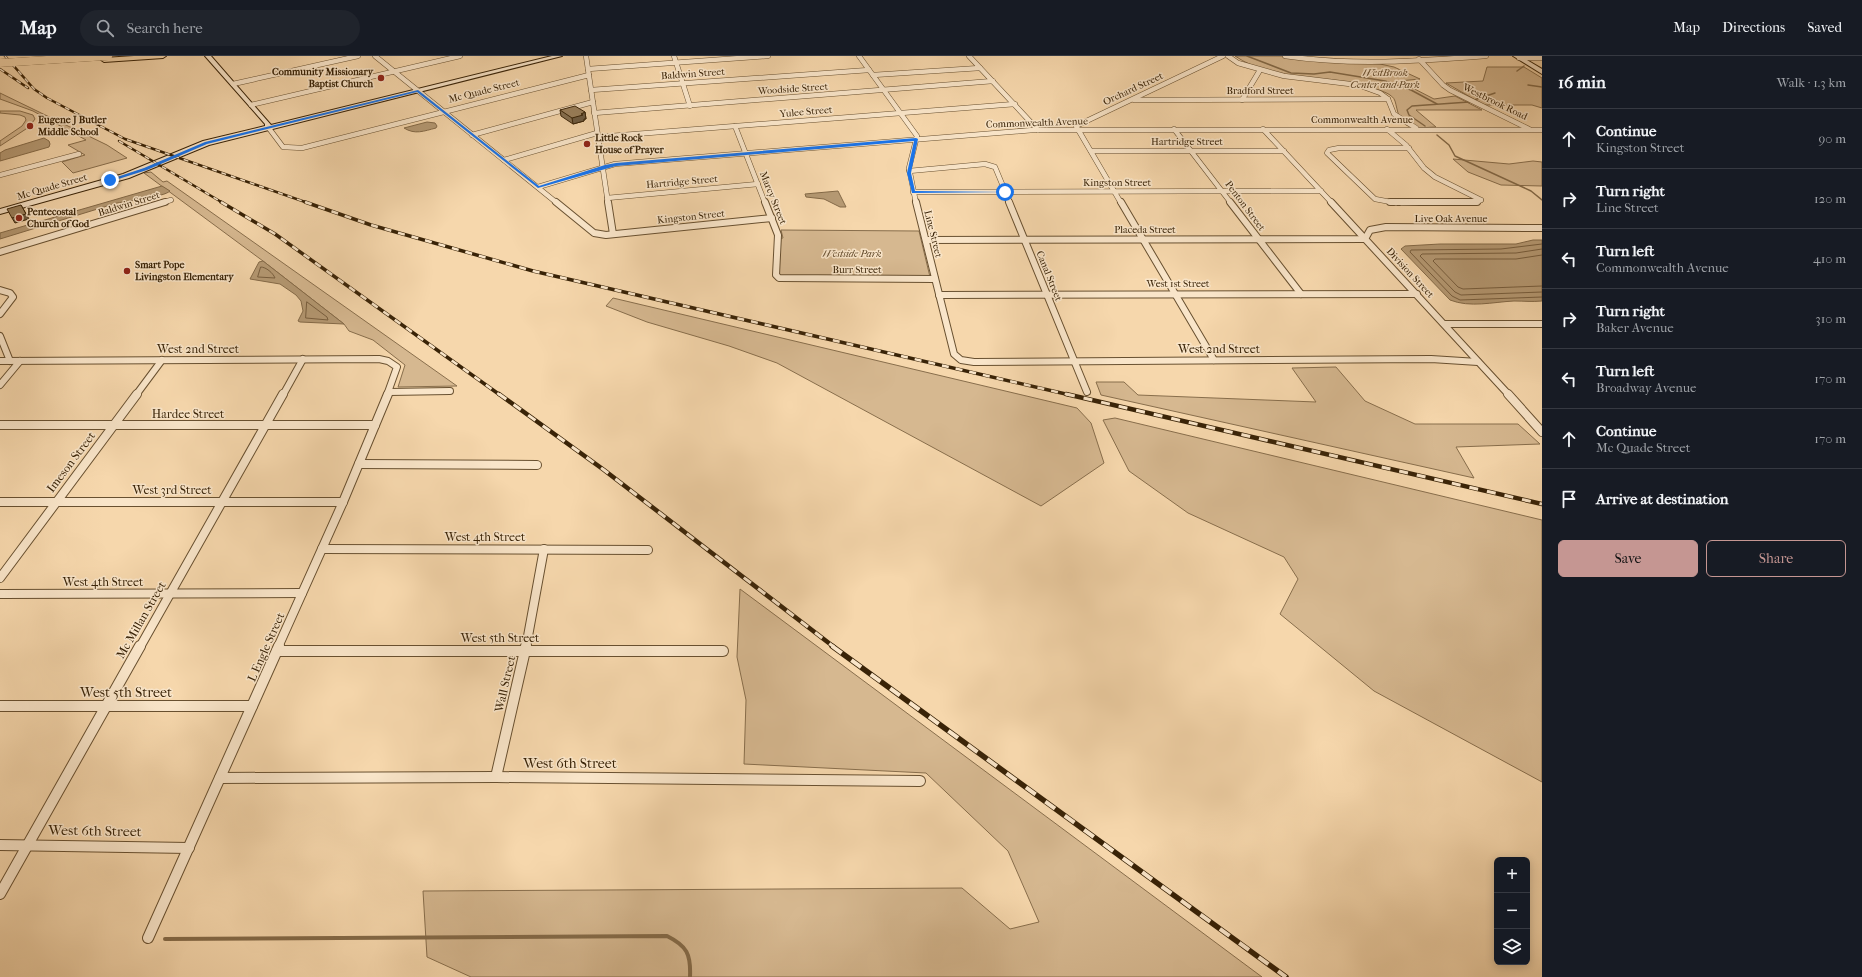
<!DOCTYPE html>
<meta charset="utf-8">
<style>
:root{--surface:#171b24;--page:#20242c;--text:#f1f3f6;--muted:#9ea1a6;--line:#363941;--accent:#c59692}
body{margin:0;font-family:"IM FELL French Canon",serif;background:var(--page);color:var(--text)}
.controls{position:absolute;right:12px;bottom:12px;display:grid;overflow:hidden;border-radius:6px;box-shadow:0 2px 10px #0003}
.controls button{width:36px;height:36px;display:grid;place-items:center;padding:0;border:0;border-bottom:1px solid var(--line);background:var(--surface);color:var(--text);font:20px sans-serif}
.stop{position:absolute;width:12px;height:12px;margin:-9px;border:3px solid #1a73e8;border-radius:50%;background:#fff}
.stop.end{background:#1a73e8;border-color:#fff;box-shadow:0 1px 4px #0008}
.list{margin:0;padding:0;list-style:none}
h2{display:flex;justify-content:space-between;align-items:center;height:52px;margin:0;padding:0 16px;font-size:17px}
h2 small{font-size:13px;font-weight:400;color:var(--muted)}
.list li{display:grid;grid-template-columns:26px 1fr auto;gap:12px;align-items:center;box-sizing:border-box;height:60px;padding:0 16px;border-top:1px solid var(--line)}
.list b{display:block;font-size:15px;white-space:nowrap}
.list p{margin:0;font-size:13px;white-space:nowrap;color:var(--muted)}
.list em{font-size:13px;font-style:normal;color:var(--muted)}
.actions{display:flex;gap:8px;padding:12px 16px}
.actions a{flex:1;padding:9px 0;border:1px solid var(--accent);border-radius:6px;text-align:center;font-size:14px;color:var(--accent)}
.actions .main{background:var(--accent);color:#111}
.icon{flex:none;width:22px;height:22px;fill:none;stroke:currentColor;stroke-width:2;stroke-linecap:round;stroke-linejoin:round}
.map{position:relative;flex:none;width:1542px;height:921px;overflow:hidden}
header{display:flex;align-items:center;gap:24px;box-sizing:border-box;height:56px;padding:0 20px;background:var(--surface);border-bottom:1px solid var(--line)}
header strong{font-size:19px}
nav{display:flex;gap:22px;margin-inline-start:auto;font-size:14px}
.search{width:280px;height:36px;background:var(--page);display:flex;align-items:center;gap:10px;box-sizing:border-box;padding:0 14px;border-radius:22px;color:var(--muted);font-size:15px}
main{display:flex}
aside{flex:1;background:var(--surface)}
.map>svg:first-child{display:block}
</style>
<header>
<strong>Map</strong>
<div class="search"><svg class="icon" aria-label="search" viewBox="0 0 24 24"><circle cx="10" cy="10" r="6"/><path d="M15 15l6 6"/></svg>Search here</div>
<nav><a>Map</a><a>Directions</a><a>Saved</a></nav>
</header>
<main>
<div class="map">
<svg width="1542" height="921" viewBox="0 0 1542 921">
<rect width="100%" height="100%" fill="#f6d7ac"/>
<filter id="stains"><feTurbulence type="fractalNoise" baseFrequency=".005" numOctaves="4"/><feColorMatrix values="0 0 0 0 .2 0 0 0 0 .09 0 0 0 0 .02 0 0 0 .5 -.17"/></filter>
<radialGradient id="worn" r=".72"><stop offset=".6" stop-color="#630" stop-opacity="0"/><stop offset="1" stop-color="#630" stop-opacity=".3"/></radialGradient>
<g fill="#d6b890" stroke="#886e4c">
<path d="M1235,0H1282L1291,2L1380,8L1394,11L1420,23L1399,25L1434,43L1455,40L1482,54H1416L1436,71C1428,71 1419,73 1411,71C1398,68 1398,55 1395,45C1393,38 1380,34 1374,33C1329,17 1276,28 1235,0Z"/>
<polygon points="1487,11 1524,11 1542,22 1542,52 1532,49 1484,49 1446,27 1483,25"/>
<polygon points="0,37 107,89 127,102 73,117 62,106 85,99 68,89 86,84 33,55 0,43"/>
<polygon points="0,55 20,55 33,59 35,63 29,71 0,90 0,85 22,70 26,64 25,61 20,59 0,57"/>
<polygon points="1453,103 1509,108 1533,105 1542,106 1542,130 1501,129 1468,116"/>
<polygon points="151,116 163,126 167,125 457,330 398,331 405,309 373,284 349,275 344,268 263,205 144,117"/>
<polygon points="781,174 919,175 930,221 773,221 776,183 783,182"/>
<polygon points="613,242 1077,352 1091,367 1104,407 1041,450 777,307 729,290 647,266 606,250"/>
<polygon points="1336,311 1365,345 1415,368 1518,368 1540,388 1456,391 1474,422 1101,339 1096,326 1124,326 1138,339 1316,346 1292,312"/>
<polygon points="1115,362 1542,464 1542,726 1374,635 1280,558 1298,523 1284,501 1188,457 1129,415 1103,364"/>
<polygon points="740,533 1262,921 471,921 427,901 423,835 962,832 1010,873 1039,866 1008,795 926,717 744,708 746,644 737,601"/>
</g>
<g fill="#b69a74" stroke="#846a48">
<path d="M427,66L435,67L437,70L436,72C424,75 415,79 404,72Z"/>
<polygon points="44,82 49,85 50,88 49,91 0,105 0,97 5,94"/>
<path d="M162,130L170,135C164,141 128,145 117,147L0,183V177Z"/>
<polygon points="838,135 846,151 840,151 824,143 806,141 805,138"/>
<path d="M1533,184H1542V245C1532,246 1524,245 1514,245C1493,246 1470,252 1450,244L1401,193L1405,190L1440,188H1516Z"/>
<polygon points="263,205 344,268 300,266 298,265 303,255 301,245 296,239 280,228 250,223 259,206"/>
</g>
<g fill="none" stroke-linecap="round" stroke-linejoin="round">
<g stroke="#785e3e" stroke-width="1">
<polyline points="1542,188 1501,193 1411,194 1410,196 1452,240 1460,244 1542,241"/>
<polyline points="1542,193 1516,197 1422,198 1420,200 1455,236 1461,239 1542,236"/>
<polyline points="1542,199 1516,203 1435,203 1433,205 1458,231 1463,233 1542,230"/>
<path d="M261,211C266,211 273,217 275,222L258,221Z"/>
<polygon points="307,246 327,261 328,264 306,262"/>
</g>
<g stroke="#846a48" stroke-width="1.5">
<polyline points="1247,0 1291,17 1314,18 1330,16 1385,25 1411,34 1437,48"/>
<polyline points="1517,15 1524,10"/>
<polyline points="1528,29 1542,31"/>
<polyline points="1474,44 1495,37"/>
<polyline points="1425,70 1409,59 1407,54 1412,50 1469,46"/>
<polyline points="1437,79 1449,89 1455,100 1531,135 1542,144"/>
</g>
<path stroke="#846a48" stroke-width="4" d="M165,883L667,880C687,890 691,898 690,921"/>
<g stroke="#685030" stroke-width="5.5">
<g id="street-far3">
<polyline points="375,0 557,147"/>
<polyline points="586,0 608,147"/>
<polyline points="674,0 690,50"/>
<polyline points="859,0 917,80 909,112 916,147"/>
<polyline points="969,0 1038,74"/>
<polyline points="1228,0 1238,7 1284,20 1358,29 1380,37 1388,43 1394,58 1416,72"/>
<path d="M1285,0C1352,10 1419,5 1486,0"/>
<polyline points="1519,2 1542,2"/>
<polyline points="1419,3 1443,29 1450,34 1529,73"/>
<polyline points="588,13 768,0"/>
<polyline points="873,19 980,12"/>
<polyline points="233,28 358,0"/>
<polyline points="591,34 869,14"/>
<polyline points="1134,44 1388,43"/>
<polyline points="1242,44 1260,14"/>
<polyline points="251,49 460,0"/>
<polyline points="594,57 993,25"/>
<polyline points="735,70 765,147"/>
<polyline points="268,71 283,91 302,92 589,19"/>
<polyline points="1174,73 1231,147"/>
<polyline points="1263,73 1332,147"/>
<polyline points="1387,73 1406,89 1424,112 1435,121 1481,144"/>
<polyline points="472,79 593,46"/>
<polyline points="598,81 1015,48"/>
<polyline points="1091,95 1284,95"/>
<polyline points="504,104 597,77"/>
<polyline points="909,115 985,108 995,111 1010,147"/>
<polyline points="0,119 79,98"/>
<polyline points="538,131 615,108 1033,74 1542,74"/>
<polyline points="913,136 1321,135"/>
<polyline points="607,142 758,128"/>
<polyline points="161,147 171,144"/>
<polyline points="1121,147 1076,70 1223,0"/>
<polyline points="1396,147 1375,143 1327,97 1329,94 1339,92 1409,92"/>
<polyline points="1401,147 1477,146 1481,144"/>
</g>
</g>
<g stroke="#685030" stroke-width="8">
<g id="street-far2">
<polyline points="556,146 594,177 606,179 772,162"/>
<polyline points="608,146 613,178"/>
<polyline points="765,146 778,179 776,219 779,222 935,223"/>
<polyline points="916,146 954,298 961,304 974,306 1431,303 1478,306"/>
<polyline points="1009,146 1087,336"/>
<polyline points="1121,146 1214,304"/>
<polyline points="1230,146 1301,238"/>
<polyline points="1331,146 1509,339"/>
<polyline points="1390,146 1477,146"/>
<polyline points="926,184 1365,183 1370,174 1386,171 1542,172"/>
<polyline points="0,196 165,146"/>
<polyline points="0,234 10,237 13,241 0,258"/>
<polyline points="939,239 1417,238"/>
<polyline points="1445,268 1542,268"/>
<polyline points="0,280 10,305"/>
<polyline points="0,305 379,303 388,305 397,311 387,339"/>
<polyline points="0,329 20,305"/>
<polyline points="389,336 450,335"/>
<polyline points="136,339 162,304"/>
<polyline points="283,339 303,303"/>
</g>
</g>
<g stroke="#685030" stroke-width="10">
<g id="street-far1">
<polyline points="1508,338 1542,376"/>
<polyline points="0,369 375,369"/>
<polyline points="359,408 537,409"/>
<polyline points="0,446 343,446"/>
<polyline points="322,493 648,494"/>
<polyline points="0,522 137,338"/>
<polyline points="0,538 302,537"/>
<polyline points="140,591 283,338"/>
<polyline points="278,591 343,446 388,338"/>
<polyline points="526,591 544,493"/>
</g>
</g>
<g stroke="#685030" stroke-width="12">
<g id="street">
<polyline points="277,595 723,595"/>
<polyline points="0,650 252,650"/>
<polyline points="496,721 526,590"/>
<polyline points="220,722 496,721 920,725"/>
<polyline points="0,789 189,792"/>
<polyline points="0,838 140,590"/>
<polyline points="148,882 279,590"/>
</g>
</g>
<g stroke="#392307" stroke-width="2">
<g id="secondary">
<polygon points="205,0 211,0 271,69 552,0 562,0 209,89 129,122 0,158 0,153 123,118 203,85 265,70 265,68"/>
<polygon points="1513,0 1520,0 1542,13 1542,18"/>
</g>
</g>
<g stroke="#392307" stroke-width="2">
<polygon id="primary" points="134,0 166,0 163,2 104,6 101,4 104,2"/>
</g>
<use href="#street-far3" stroke="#f9e5c9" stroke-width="4.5"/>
<use href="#street-far2" stroke="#f9e5c9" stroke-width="6"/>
<use href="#street-far1" stroke="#f9e5c9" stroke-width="8"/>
<use href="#street" stroke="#f9e5c9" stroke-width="10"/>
<use href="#secondary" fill="#f9e5c9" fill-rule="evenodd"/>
<use href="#primary" fill="#f6d7ac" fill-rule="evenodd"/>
<g stroke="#392307" stroke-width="2.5">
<g id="rail-far3">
<polyline points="5,0 34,33 47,42 125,83 308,147"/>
<polyline points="0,13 28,32"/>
<polyline points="119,85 223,147"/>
</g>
</g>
<g stroke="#392307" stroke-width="3.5">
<g id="rail-far2">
<polyline points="221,146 275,178 500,339"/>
<polyline points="305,146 371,169 533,215 1070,339"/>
</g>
</g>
<g stroke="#392307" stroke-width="4.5">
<g id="rail-far1">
<polyline points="499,338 604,414 834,591"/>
<polyline points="1066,338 1542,448"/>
</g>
</g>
<g stroke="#392307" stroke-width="5.5">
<polyline id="rail" points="832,590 1286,921"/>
</g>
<use href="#rail-far3" stroke="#f9e5c9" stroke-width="1.5" stroke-dasharray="5" stroke-linecap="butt"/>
<use href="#rail-far2" stroke="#f9e5c9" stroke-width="2.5" stroke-dasharray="7" stroke-linecap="butt"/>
<use href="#rail-far1" stroke="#f9e5c9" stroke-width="3" stroke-dasharray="9" stroke-linecap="butt"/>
<use href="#rail" stroke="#f9e5c9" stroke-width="4" stroke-dasharray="12" stroke-linecap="butt"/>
<g stroke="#392307" stroke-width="8" stroke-linecap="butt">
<polyline id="primary-bridge" points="0,7 108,0"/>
</g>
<use href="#primary-bridge" stroke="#f6d7ac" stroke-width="8"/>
</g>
<polygon fill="#856f50" stroke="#392307" points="560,54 585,56 586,63 584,63 584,65 573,68 561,60"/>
<g fill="#6c5a41" stroke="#392307">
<polygon points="585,56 586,63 584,63 584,65 573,68 572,62"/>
<polygon points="21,149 29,163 15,167 12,162"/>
</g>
<g fill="#9b815d" stroke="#392307">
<polygon points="575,50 585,56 581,58 583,59 572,62 560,54"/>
<polygon points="21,149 26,158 12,162 7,153"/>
</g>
<polygon fill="#1a73e8" points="418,34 539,130 605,109 616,107 916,82 918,83 911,117 915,135 1008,136 912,137 907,117 914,85 616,110 538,132 417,36 207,88 147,114 112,125 108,124 144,112 205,86"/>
<g fill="#8f2418" stroke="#f9e5c9" stroke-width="1.5">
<circle cx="381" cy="22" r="4"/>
<circle cx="30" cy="70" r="4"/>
<circle cx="587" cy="88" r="4"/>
<circle cx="19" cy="162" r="4"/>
<circle cx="127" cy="215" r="4"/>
</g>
<g text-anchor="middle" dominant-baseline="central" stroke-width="3" stroke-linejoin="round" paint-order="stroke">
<g font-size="10" font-weight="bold" fill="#392307" stroke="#f9e5c9" text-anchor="start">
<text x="373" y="16" text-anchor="end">Community Missionary<tspan x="373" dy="12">Baptist Church</tspan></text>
<text x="38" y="64">Eugene J Butler<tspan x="38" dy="12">Middle School</tspan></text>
<text x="595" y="82">Little Rock<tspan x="595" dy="12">House of Prayer</tspan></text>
<text x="27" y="156">Pentecostal<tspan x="27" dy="12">Church of God</tspan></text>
<text x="135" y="209">Smart Pope<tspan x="135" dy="12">Livingston Elementary</tspan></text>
</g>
<g font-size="10" font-style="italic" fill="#604829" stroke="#f9e5c9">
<text x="1385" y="17">WestBrook<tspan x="1385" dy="12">Center and Park</tspan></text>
<text x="852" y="198">Westside Park</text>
</g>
<g font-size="10" fill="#392307" stroke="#f9e5c9">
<text transform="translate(693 18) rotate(-4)">Baldwin Street</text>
<text transform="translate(793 33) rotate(-4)">Woodside Street</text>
<text transform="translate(1133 33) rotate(-25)">Orchard Street</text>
<text transform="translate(484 35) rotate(-14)">Mc Quade Street</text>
<text x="1260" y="35">Bradford Street</text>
<text transform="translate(1495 46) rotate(26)">Westbrook Road</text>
<text transform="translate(806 56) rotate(-5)">Yulee Street</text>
<text x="1362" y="64">Commonwealth Avenue</text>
<text transform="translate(1037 67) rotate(-2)">Commonwealth Avenue</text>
<text x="1187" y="86">Hartridge Street</text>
<text transform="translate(682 126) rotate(-5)">Hartridge Street</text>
<text x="1117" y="127">Kingston Street</text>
<text transform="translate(52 131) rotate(-16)">Mc Quade Street</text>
<text transform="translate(773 142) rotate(68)">Marcy Street</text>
<text transform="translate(129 148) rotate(-17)">Baldwin Street</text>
<text transform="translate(1245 150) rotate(53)">Penton Street</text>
<text transform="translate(691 161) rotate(-6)">Kingston Street</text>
<text x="1451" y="163">Live Oak Avenue</text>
<text x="1145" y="174">Placeda Street</text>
<text transform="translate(933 178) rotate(76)">Line Street</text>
<text x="857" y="214">Burr Street</text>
<text transform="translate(1410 217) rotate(47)">Division Street</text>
<text transform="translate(1049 220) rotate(68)">Canal Street</text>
<text x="1178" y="228">West 1st Street</text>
</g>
<g font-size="12" fill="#392307" stroke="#f9e5c9">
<text x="198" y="293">West 2nd Street</text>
<text x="1219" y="293">West 2nd Street</text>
<text x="188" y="358">Hardee Street</text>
<text transform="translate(71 406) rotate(-53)">Imeson Street</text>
<text x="172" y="434">West 3rd Street</text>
<text x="485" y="481">West 4th Street</text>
<text x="103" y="526">West 4th Street</text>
<text transform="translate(141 564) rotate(-60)">Mc Millan Street</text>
<text x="500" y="582">West 5th Street</text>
<text transform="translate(266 591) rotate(-66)">L Engle Street</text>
<text transform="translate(505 628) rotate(-77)">Wall Street</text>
</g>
<g font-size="14" fill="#392307" stroke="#f9e5c9">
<text x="126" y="636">West 5th Street</text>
<text x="570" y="707">West 6th Street</text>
<text transform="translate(95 775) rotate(1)">West 6th Street</text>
</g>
</g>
<rect width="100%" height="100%" filter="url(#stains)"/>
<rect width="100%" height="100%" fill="url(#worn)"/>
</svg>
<div class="controls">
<button>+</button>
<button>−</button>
<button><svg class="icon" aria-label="layers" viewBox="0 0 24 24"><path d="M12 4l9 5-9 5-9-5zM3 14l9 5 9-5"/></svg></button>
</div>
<div class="stop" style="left:1005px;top:136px"></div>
<div class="stop end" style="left:110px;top:124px"></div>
</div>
<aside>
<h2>16 min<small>Walk · 1.3 km</small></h2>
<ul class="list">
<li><svg class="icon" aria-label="ahead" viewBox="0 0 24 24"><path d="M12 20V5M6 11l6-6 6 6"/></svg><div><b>Continue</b><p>Kingston Street</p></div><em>90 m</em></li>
<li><svg class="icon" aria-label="right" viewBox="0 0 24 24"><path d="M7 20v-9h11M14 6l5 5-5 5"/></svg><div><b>Turn right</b><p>Line Street</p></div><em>120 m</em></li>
<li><svg class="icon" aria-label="left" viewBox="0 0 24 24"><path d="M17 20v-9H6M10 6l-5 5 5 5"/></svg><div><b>Turn left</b><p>Commonwealth Avenue</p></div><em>410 m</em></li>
<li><svg class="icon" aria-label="right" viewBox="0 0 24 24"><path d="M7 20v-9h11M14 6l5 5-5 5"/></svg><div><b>Turn right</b><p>Baker Avenue</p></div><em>310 m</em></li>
<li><svg class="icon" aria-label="left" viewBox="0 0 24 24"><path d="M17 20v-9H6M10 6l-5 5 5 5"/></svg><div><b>Turn left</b><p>Broadway Avenue</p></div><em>170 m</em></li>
<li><svg class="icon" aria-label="ahead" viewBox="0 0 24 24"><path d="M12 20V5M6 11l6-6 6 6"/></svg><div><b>Continue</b><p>Mc Quade Street</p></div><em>170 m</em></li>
<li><svg class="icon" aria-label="arrive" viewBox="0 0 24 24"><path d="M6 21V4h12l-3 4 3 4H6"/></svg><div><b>Arrive at destination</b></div></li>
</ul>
<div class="actions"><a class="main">Save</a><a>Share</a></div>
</aside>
</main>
